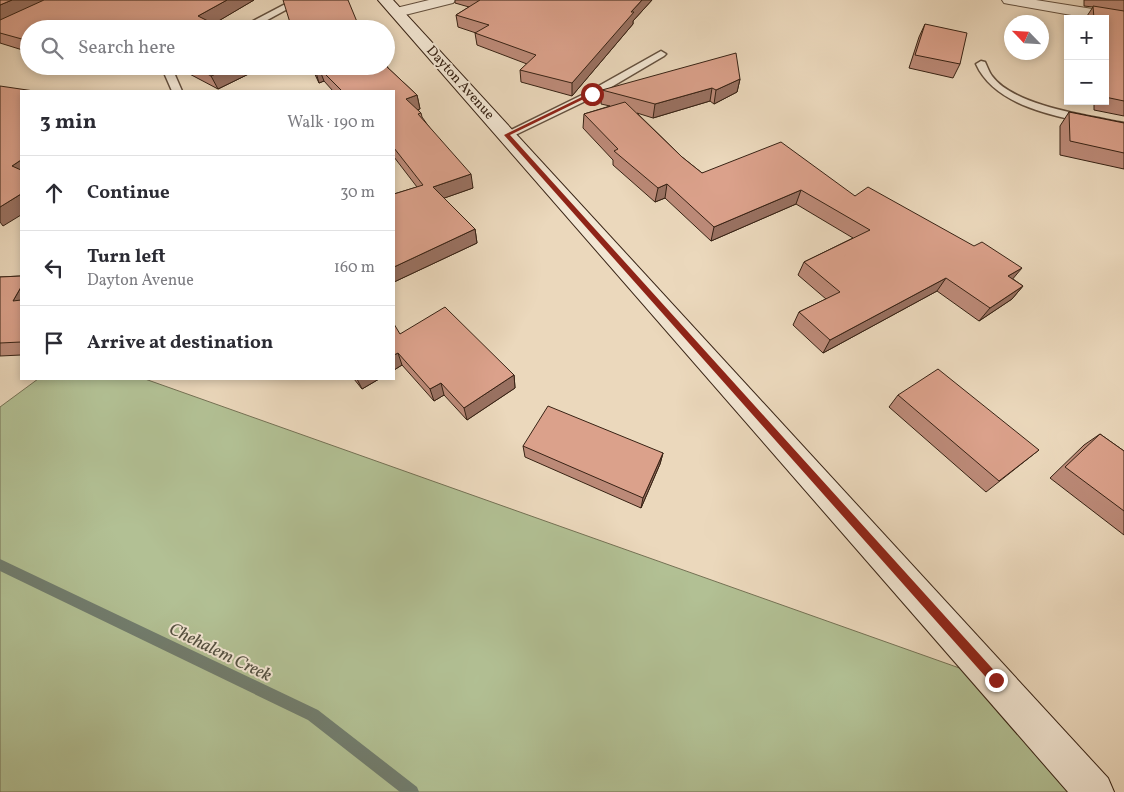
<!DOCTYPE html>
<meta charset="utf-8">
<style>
:root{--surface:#fff;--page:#f7f7f7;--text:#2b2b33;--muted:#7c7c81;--line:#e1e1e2}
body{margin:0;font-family:Vollkorn,serif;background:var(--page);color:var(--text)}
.controls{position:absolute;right:15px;top:15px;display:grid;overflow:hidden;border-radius:0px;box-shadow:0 2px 8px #0003}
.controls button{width:45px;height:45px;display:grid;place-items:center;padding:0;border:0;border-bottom:1px solid var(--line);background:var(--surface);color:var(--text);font:25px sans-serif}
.compass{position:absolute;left:1004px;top:15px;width:45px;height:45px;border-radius:50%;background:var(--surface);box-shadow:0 2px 8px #0003;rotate:295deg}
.stop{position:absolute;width:15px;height:15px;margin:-11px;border:4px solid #8f2418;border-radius:50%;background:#fff}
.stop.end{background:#8f2418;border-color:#fff;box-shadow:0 1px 5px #0008}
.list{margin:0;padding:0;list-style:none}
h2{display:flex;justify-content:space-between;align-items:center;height:65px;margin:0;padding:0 20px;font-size:21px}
h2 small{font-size:16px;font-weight:400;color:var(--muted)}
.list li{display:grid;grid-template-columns:32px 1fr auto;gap:15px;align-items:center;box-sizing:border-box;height:75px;padding:0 20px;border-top:1px solid var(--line)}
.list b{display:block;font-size:19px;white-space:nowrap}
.list p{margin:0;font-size:16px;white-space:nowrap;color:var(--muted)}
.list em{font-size:16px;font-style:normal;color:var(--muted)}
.icon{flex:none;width:28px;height:28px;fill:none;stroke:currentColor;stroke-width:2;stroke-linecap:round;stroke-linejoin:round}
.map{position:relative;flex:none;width:1124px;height:792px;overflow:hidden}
.search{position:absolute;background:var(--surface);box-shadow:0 2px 8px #0003;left:20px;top:20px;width:375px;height:55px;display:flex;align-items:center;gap:12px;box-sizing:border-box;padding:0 18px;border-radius:28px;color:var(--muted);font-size:19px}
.panel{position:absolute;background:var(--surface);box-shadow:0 2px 8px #0003;left:20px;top:90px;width:375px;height:290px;border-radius:0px}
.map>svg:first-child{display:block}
</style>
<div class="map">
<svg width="1124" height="792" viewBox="0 0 1124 792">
<rect width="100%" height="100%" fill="#ebd8bc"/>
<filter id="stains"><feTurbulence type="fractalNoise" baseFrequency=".004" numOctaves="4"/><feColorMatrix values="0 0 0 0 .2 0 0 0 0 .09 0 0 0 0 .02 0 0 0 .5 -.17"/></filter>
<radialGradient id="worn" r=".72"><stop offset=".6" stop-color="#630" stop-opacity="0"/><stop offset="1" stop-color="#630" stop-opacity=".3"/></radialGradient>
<polygon fill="#b2c094" stroke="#747154" points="38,379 145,379 996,681 1102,792 0,792 0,407"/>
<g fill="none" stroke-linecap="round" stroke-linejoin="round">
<polygon fill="#727e6f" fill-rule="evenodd" points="0,559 318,710 417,787 419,792 400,792 308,720 0,571"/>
<g stroke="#64503e" stroke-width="3">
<g id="lane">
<polygon points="293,0 304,0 251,29 238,29"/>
<polygon points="661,51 666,54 664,56 596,96 511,137 507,138 501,135 588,92"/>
<path d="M981,61L985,62C987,66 989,72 992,76C1014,106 1089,116 1124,123V129C1077,120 998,113 976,64Z"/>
<polygon points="173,66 184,66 175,75 182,91 172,91 165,75"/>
</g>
</g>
<g stroke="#64503e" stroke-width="2">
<g id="street">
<polygon points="429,0 456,0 453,3 397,17 392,15 389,12 392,9"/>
<polygon points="1002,0 1036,0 1124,14 1124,24 1105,21 1105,19 1094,19 1009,4 1004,3"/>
</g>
</g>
<g stroke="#372214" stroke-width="2">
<polygon id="secondary" points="378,0 393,0 1108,778 1114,792 1068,792"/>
</g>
<use href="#lane" fill="#f2e6d3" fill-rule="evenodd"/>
<use href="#street" fill="#f2e6d3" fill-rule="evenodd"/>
<use href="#secondary" fill="#f2e6d3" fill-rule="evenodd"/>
</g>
<g fill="#bc8a78" stroke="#372214">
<polygon points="0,0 254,0 213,24 224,29 29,29 29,52 0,43"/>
<polygon points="455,0 652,0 633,21 633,24 572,96 521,82 520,70 527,64 477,45 475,33 476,33 458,27 456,15 469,7 455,3"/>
<polygon points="1084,0 1124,0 1124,116 1094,110 1094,101 1105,101 1105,19 1085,19 1093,7 1084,6"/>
<polygon points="925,24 960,64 953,78 909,68 919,37"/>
<polygon points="386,62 388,68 417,95 420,109 417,109 421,113 422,117 473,188 444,198 475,229 477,243 394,282 394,194 417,187 394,157 394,91 333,91 324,81 319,83 311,66 386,66"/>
<polygon points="180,66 265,66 218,89 182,70"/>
<polygon points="740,79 737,92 714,104 710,101 653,118 637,113 682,157 702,173 855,196 1013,279 1023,286 1012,299 979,321 937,291 823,353 793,325 799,312 826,299 798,275 804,262 853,238 796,204 711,241 665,198 655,202 613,165 613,160 583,128 584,114 610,106 601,104 602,90"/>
<polygon points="1069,112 1124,123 1124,169 1060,155 1060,126"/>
<polygon points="21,276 21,355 0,356 0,277"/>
<polygon points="400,334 514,375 515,388 467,420 444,395 434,401 402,365 394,370"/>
<polygon points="354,379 379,379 362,389"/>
<polygon points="898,395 1039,450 986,492 889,407"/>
<polygon points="1100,434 1124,451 1124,535 1050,478 1084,445"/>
<polygon points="523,446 663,453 660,464 641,508 525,457"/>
</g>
<g fill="#997161" stroke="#372214">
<polygon points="12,0 48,0 0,22 0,5"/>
<polygon points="227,0 254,0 205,29 198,16"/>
<polygon points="642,0 652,0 633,21 633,24 572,96 572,83 631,12"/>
<polygon points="232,66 265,66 218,89 211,76"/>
<polygon points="319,68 324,81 319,83 315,69"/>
<polygon points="740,79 737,92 714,104 716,90"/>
<polygon points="712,88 710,101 653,118 655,104"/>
<polygon points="417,95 420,109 409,113 406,99"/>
<polygon points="21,160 21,178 12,166"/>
<polygon points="471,174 473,188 436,201 433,187"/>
<polygon points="667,184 665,198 655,202 658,188"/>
<polygon points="801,190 796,204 711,241 714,227"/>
<polygon points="21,194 21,215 3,226 0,222 0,207"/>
<polygon points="475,229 477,243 394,282 394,267"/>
<polygon points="1022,268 1011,281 1008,276"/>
<polygon points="946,278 937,291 823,353 830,340"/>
<polygon points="1023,286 1012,299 979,321 990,308"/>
<polygon points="21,287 21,308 13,301"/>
<polygon points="398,353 402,365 394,370 394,355"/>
<polygon points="514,375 515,388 467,420 464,408"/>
<polygon points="357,379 379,379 362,389"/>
<polygon points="441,383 444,395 434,401 430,389"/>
<polygon points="663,453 660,464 641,508 643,498"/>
</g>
<g fill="#dba18b" stroke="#372214">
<polygon points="0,0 12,0 0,5"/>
<polygon points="44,0 227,0 198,16 224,29 29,29 29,41 0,33 0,20"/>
<polygon points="283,0 348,0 360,29 292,29"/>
<polygon points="480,0 642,0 631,12 634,12 572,83 520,70 536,55 475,33 489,25 456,15"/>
<polygon points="1093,6 1124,11 1124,101 1105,97 1105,19 1094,19"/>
<polygon points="925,24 967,33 960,64 915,55"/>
<polygon points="736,53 740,79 716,90 712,88 655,104 602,90"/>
<polygon points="193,66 232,66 211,76"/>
<polygon points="313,66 386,66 417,95 406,99 421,113 418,114 471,174 433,187 475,229 394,267 394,194 423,185 394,148 394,91 342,91 319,68 315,69"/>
<polygon points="0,86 34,91 21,91 21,160 12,166 21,170 21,194 0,207"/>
<polygon points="625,102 682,157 702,173 781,142 855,196 868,187 974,246 982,242 1022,268 1008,276 1023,286 990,308 946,278 830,340 799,312 840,292 804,262 870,230 801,190 714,227 667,184 658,188 614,151 618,149 584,114"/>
<polygon points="1069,112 1124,123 1124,153 1070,141"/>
<polygon points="21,276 21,287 13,301 21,300 21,342 0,343 0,277"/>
<polygon points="445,307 514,375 464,408 441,383 430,389 398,353 394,355 394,324 400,334"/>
<polygon points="938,369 1039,450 999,481 898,395"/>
<polygon points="548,406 663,453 643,498 523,446"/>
<polygon points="1100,434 1124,451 1124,511 1065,467"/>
</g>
<polygon fill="#8f2418" points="590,93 594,94 510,135 1000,677 1001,680 1000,684 996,686 992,684 504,135"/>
<g text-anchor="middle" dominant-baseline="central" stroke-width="4" stroke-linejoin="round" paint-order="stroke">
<g font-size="14" fill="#372214" stroke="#f2e6d3">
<text transform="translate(460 83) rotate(48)">Dayton Avenue</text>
</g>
<g font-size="18" font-style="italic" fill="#545041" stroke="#f2e6d3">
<text transform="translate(220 653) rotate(26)">Chehalem Creek</text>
</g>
</g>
<rect width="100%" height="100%" filter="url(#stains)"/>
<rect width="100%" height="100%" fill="url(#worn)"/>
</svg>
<div class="controls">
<button>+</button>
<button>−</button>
</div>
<svg class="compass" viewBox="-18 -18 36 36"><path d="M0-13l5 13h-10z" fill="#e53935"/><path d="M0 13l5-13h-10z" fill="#7c7c81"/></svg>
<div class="stop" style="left:592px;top:94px"></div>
<div class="stop end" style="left:996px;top:680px"></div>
<div class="search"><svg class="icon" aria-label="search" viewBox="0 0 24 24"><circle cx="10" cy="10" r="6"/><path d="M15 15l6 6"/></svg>Search here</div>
<section class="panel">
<h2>3 min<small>Walk · 190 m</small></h2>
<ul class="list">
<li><svg class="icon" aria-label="ahead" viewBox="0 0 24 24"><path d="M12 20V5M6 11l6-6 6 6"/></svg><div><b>Continue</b></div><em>30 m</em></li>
<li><svg class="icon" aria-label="left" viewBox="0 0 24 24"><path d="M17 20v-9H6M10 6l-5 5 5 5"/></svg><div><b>Turn left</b><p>Dayton Avenue</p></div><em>160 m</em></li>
<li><svg class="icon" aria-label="arrive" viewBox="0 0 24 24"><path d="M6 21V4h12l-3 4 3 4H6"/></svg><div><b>Arrive at destination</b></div></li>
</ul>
</section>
</div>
